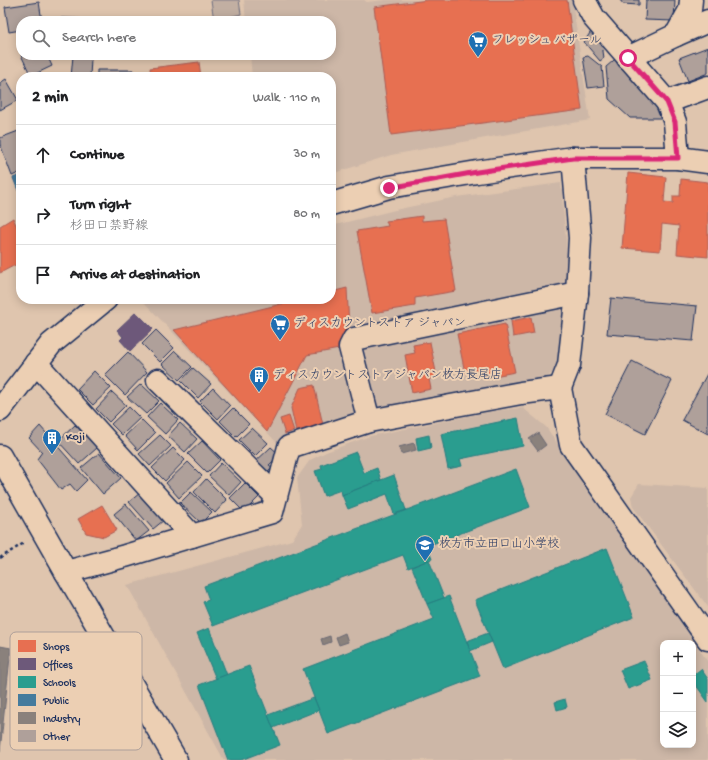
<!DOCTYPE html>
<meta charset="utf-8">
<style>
:root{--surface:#fff;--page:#f6f6f6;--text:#202124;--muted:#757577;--line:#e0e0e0}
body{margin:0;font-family:"Gochi Hand","Klee One",sans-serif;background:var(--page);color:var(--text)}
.controls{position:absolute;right:12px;bottom:12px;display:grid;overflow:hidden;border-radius:8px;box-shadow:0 2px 10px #0003}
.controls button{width:36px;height:36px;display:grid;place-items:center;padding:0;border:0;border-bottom:1px solid var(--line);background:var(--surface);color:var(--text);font:20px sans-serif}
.stop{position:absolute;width:12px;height:12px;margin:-9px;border:3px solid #db2777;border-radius:50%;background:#fff}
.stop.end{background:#db2777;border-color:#fff;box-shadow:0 1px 4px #0008}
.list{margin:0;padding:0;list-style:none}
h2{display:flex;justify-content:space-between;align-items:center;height:52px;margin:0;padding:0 16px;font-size:17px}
h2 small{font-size:13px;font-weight:400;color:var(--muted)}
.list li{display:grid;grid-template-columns:26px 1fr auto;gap:12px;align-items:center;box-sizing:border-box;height:60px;padding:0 16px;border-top:1px solid var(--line)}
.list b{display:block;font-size:15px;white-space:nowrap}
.list p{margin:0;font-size:13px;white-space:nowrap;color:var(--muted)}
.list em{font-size:13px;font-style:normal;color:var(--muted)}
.icon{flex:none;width:22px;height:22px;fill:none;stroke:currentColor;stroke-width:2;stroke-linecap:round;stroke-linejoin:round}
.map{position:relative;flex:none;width:708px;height:760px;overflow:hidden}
.search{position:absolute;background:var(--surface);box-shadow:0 2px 10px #0003;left:16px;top:16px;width:320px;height:44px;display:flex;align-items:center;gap:10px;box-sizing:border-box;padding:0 14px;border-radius:16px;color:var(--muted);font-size:15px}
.panel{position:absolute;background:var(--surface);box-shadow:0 2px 10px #0003;left:16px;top:72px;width:320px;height:232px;border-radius:16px}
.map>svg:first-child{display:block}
</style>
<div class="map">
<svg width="708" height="760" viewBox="0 0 708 760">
<rect width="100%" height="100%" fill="#dfc5ae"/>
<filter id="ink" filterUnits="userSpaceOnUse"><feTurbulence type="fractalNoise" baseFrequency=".025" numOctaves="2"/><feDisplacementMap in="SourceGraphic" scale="8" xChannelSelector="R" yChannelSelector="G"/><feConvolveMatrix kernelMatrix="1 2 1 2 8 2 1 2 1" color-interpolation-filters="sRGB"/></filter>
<g filter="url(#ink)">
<g fill="#cdb7a7" fill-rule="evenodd">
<polygon points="244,0 364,0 367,2 385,0 572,0 590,120 491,137 391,155 331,174 331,77 252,77 250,55 331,55 331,21 246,21"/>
<polygon points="561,183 567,252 568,307 560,366 546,378 435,400 280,446 143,301 145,299 331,299 331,226 395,210 456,197"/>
<path d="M523,408L546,427L708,662V760H224L127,585L292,540L302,524L297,478L310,460L326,452L370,436L498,410ZM663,643H693V745H663Z"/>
<polygon points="639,484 708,488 708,607 633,507 631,497"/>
</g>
<polygon fill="#c2afa2" stroke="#6e6f80" points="211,0 239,0 241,14 214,21"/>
<g fill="#e76f51" stroke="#aa5c55">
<polygon points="428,0 567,0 582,110 391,135 374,7"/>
<polygon points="199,62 201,77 151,77 150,68"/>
<polygon points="628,173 666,177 664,202 673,203 673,196 680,196 681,179 708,182 708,257 677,254 679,226 662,224 660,251 622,248"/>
<polygon points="422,216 422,221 444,219 456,291 415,298 415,306 372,313 357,231 388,226 386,221"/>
<polygon points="13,218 21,236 21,262 0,273 0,226"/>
<polygon points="347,288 350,347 307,355 267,432 174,330 302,299 331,299 331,292"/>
<polygon points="531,317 534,333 513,337 511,321"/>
<polygon points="505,324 515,372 484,378 482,370 465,373 457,334"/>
<polygon points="430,342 437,377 429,379 431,389 412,393 405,355 415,353 413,345"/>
<polygon points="314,385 323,425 296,431 291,408 300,388"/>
<polygon points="289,416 294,431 285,434 280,419"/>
<polygon points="102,505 117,530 104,537 86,533 78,519"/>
</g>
<polygon fill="#6d597a" stroke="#544c72" points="136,312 153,329 130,351 120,340 123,337 117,330"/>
<g fill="#2a9d8f" stroke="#267c80">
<polygon points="518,418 523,446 460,459 462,466 448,469 441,434"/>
<polygon points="429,435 431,448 418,451 416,438"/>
<polygon points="356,452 364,473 377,468 381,480 342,495 341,490 324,496 315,471 322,469 321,465"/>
<polygon points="516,469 530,507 427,546 432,559 408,568 403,555 213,626 203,602 209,600 204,586"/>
<polygon points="394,475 406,510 394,514 387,494 348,509 342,495"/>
<polygon points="607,548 634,617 503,669 475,600"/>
<polygon points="429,560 444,598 427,604 412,567"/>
<polygon points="449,596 480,676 328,734 303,669 434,619 427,604"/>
<polygon points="209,628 227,675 216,679 197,633"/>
<polygon points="488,633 492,642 470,651 467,641"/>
<polygon points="644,661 652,680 628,689 620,670"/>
<polygon points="249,666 280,745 241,760 228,760 199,685"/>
<polygon points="701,669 708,679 708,702 693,681 693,675"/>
<polygon points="314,698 319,710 273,728 268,715"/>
<polygon points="565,699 567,707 557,710 555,702"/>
</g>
<polygon fill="#457b9d" stroke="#38648a" points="21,175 21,198 13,178"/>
<g fill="#8a817c" stroke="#696873">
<polygon points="538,433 546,445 538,451 529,439"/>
<polygon points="414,443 416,450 401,454 399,447"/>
<polygon points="345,633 348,642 339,645 336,637"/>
<polygon points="330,636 331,642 323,645 321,639"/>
<polygon points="0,646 11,648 0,751"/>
</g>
<g fill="#afa09a" stroke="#1b2f5e">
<polygon points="620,0 639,0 639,5 623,4"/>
<polygon points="646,0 675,0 674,21 645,20"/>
<polygon points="39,2 42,21 21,21 21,30 9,32 5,7"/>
<polygon points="61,18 101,19 101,21 61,21"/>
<polygon points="594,27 600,31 604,58 600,61 584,42"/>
<polygon points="708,47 708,73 688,81 679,58"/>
<polygon points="21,55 47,55 52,66 31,76"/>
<polygon points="620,55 662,104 662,118 630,118 609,99 606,67"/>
<polygon points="73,56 91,58 90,77 71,77"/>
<polygon points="588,56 602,67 604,86 588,88 583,57"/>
<polygon points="97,70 133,70 132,77 97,77"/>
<polygon points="6,79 18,100 0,110 0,83"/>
<polygon points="21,130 21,172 12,176 0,144 0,138"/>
<polygon points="611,298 697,306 693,341 607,334"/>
<polygon points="156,330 174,348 160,362 142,344"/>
<polygon points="175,351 192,367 179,380 162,364"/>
<polygon points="128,352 147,372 125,395 105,375"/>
<polygon points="632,361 672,381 645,434 605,414"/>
<polygon points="193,368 211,384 198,398 181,381"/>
<polygon points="94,371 111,388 93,405 77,389"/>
<polygon points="707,374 708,375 708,434 682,420"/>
<polygon points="141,384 159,401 146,414 127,397"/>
<polygon points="213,388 230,406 218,419 200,401"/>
<polygon points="112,392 126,405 109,422 96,409"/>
<polygon points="160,403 178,420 165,434 147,417"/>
<polygon points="129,407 140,418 122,435 111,424"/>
<polygon points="233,408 249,424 236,437 220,421"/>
<polygon points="142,420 155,433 138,450 125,436"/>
<polygon points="180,423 197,439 185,452 168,436"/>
<polygon points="75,425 97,448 79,464 58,441"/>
<polygon points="40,426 87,480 76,491 70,484 61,490 37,459 42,452 29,438"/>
<polygon points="252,428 268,443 255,456 239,440"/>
<polygon points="160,435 171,446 150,466 139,454"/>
<polygon points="202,441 220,460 207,473 188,454"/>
<polygon points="271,447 280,455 269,465 273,468 265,474 254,463"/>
<polygon points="173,448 185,460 165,481 152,468"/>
<polygon points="99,453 121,478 103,494 81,468"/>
<polygon points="188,462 202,476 179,498 166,483"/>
<polygon points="221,463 241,482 229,495 209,476"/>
<polygon points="206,479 227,500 215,513 194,492"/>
<polygon points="245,483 259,497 244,512 230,498"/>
<polygon points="191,492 212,512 201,523 180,503"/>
<polygon points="140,493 164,520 153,529 129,502"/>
<polygon points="126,504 149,531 136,541 114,514"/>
</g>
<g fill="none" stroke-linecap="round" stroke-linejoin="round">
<g stroke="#1b2f5e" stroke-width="25">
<g id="minor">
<polyline points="584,0 594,18 667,102 675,122 678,158"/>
<polyline points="676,35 708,21"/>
<polyline points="628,58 676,35 690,10 691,0"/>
<polyline points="667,102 708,87"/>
<polyline points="573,158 580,238 577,293 569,365 560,388 571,445 708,639"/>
<polyline points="36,363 192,536"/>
<polyline points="158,380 276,496"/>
<polyline points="369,421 350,347 354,339 577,293"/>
<polyline points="0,456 66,572 176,760"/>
<polyline points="66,572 125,556 272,512 289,447 369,421 521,393 560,388"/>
</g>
</g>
<g stroke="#1b2f5e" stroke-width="25">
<g id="major">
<polyline points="331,204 389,187 477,172 573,158 678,158 708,162"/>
<polyline points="0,410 51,344 106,299"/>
</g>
</g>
<polyline stroke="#1b2f5e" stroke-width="2.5" stroke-dasharray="3 3" stroke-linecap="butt" points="0,558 24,543"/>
<use href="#minor" stroke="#eccfb3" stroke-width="22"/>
<use href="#major" stroke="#eccfb3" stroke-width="22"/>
</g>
</g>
<g fill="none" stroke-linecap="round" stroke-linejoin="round" filter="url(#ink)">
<polyline stroke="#db2777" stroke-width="5" points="389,188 477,172 573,158 678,158 675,122 667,102 628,58"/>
</g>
<defs>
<g id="supermarket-pin" transform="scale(1)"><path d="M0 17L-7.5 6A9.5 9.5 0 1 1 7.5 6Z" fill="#1f6fb2" stroke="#eccfb3"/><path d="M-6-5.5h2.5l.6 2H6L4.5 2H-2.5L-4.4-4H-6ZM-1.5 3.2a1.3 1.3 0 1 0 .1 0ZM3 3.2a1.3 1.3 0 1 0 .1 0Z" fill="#fff"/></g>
<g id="building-pin" transform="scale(1)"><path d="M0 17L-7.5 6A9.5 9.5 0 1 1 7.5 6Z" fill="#1f6fb2" stroke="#eccfb3"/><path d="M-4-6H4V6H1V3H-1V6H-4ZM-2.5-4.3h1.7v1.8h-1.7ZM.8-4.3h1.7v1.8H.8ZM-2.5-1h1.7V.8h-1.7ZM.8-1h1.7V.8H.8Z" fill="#fff"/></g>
<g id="school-pin" transform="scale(1)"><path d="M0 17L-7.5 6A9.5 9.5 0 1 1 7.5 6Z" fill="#1f6fb2" stroke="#eccfb3"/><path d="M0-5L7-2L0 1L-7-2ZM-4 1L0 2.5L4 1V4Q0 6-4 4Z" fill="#fff"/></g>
</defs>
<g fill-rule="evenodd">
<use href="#supermarket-pin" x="478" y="41"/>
<use href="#supermarket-pin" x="280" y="324"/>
<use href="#building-pin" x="259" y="376"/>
<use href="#building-pin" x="52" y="438"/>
<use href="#school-pin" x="425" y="545"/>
</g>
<g text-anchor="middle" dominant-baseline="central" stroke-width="4" stroke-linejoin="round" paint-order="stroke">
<g font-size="12" fill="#1b2f5e" stroke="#eccfb3" text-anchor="start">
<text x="492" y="41">フレッシュ バザール</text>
<text x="294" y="324">ディスカウントストア ジャパン</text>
<text x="273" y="376">ディスカウントストアジャパン枚方長尾店</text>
<text x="66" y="438">Koji</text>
<text x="439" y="545">枚方市立田口山小学校</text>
</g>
</g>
<rect x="10" y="632" width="132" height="118" rx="6" fill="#eccfb3" stroke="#ad9f9a" stroke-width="1"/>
<rect x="18" y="640" width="18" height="12" fill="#e76f51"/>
<rect x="18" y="658" width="18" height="12" fill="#6d597a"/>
<rect x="18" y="676" width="18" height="12" fill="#2a9d8f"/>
<rect x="18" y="694" width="18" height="12" fill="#457b9d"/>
<rect x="18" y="712" width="18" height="12" fill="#8a817c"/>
<rect x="18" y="730" width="18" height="12" fill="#afa09a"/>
<g font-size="11" fill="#1b2f5e">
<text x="43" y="650">Shops</text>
<text x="43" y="668">Offices</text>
<text x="43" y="686">Schools</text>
<text x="43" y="704">Public</text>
<text x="43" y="722">Industry</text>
<text x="43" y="740">Other</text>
</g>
</svg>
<div class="controls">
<button>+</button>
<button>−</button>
<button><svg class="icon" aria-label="layers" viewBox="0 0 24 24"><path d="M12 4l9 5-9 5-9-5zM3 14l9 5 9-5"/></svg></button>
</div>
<div class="stop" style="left:628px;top:58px"></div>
<div class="stop end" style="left:389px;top:188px"></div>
<div class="search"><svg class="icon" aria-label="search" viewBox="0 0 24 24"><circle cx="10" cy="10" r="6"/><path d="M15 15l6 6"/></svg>Search here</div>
<section class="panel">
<h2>2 min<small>Walk · 110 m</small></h2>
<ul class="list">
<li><svg class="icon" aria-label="ahead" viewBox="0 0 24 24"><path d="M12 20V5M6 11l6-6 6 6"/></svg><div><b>Continue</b></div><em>30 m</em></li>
<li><svg class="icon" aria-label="right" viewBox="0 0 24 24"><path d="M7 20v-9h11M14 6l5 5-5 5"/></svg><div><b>Turn right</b><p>杉田口禁野線</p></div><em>80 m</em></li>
<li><svg class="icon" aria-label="arrive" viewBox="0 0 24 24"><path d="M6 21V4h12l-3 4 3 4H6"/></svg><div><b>Arrive at destination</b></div></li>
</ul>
</section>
</div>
